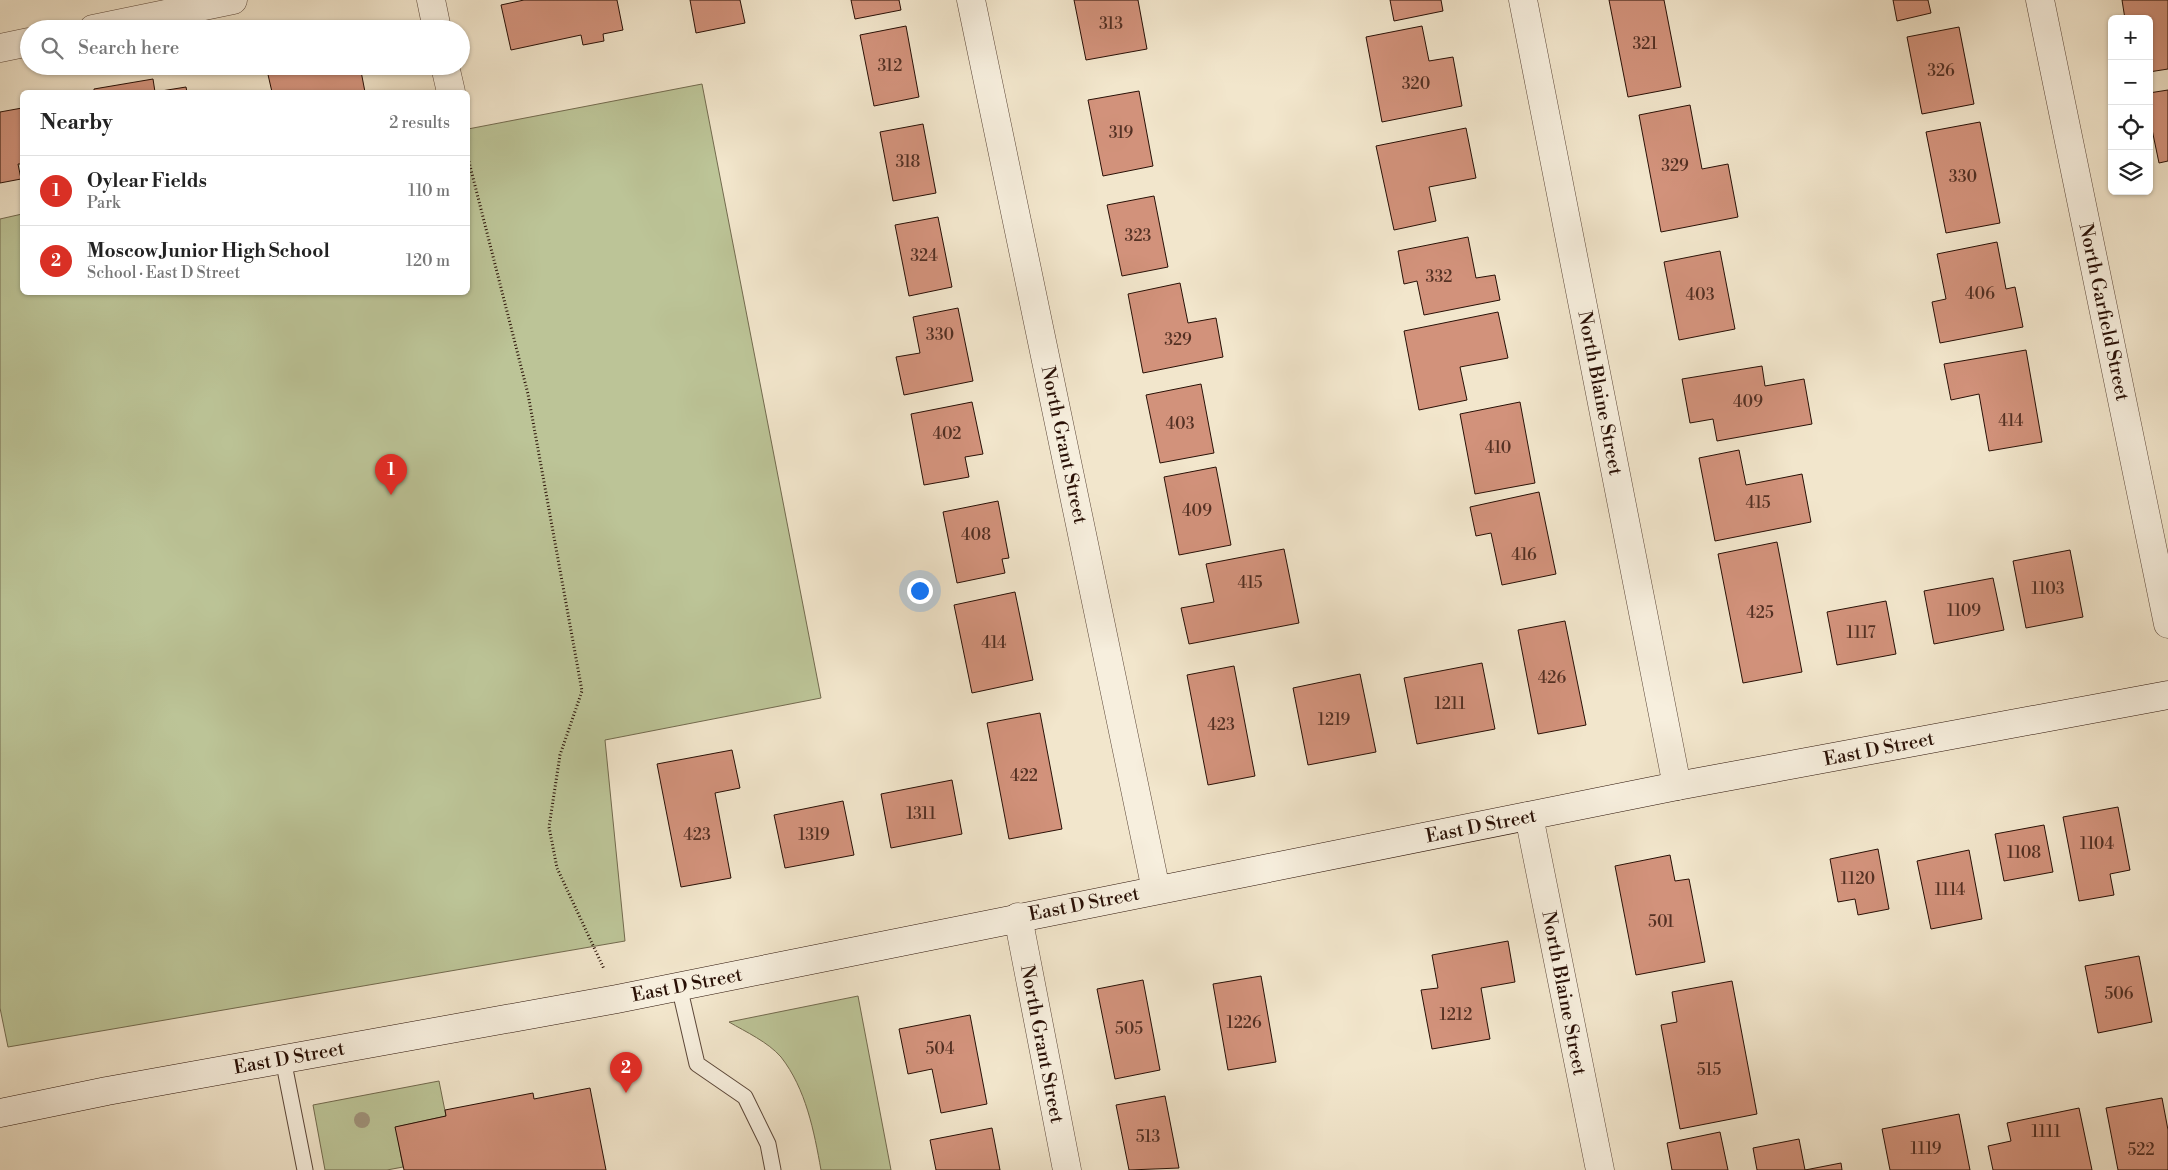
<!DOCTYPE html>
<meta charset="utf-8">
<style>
:root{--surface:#fff;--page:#f2f2f2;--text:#222;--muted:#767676;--line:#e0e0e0;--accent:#d93025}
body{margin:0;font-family:"Libre Bodoni",serif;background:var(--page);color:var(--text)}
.controls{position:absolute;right:15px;top:15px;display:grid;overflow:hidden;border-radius:8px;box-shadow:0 1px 4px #0004}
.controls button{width:45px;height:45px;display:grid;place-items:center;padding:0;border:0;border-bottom:1px solid var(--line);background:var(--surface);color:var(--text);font:25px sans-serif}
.you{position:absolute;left:919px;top:590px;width:18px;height:18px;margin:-12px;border:4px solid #fff;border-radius:50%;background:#1a73e8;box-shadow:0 0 0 8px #1a73e833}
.badge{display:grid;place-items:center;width:32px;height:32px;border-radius:50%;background:var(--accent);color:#fff;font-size:16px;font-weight:700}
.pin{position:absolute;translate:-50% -41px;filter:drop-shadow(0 1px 2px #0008)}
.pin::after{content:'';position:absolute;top:26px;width:18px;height:15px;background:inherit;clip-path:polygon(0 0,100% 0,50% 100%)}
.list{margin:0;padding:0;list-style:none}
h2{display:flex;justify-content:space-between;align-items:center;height:65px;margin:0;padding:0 20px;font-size:21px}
h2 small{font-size:16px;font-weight:400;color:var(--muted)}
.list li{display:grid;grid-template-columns:32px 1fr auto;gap:15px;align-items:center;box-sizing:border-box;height:70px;padding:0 20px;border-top:1px solid var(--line)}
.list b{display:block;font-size:19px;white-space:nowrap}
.list p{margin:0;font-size:16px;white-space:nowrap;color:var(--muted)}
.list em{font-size:16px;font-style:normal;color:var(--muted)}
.icon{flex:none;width:28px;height:28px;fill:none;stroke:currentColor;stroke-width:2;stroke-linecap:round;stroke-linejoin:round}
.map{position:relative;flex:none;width:2168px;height:1170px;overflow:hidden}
.search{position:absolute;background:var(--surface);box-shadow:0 1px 4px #0004;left:20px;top:20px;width:450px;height:55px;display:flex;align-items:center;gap:12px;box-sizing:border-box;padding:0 18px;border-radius:28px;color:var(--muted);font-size:19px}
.panel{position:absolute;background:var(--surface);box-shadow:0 1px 4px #0004;left:20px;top:90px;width:450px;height:205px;border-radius:8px}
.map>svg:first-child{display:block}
</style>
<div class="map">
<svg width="2168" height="1170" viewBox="0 0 2168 1170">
<rect width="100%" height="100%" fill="#f2e6cc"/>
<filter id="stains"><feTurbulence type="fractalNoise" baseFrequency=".004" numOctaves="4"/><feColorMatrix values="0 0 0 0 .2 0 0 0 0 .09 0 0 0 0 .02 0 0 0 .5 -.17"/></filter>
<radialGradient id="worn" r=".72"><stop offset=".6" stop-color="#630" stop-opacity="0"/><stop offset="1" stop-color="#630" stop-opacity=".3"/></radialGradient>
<g fill="#bcc497" stroke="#726a4e">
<polygon points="702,84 821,698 605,740 625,941 8,1047 0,1008 0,219 22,214 22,292 468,292 468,129"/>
<path d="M858,996L891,1170H821C814,1131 806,1089 781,1057C768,1042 746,1032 729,1022Z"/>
<polygon points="439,1081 446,1116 396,1127 403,1167 387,1170 325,1170 313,1105"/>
</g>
<g fill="#d2927b" stroke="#291006">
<polygon points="524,0 617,0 623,30 603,34 604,41 583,45 581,35 511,50 501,5"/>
<polygon points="690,0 740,0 745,23 696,33"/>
<polygon points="851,0 899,0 901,10 855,19"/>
<polygon points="1074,0 1138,0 1147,49 1086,60"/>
<polygon points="1390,0 1441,0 1443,11 1394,21"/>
<polygon points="1609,0 1664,0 1681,87 1628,97"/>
<polygon points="1893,0 1928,0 1931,13 1897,21"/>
<polygon points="2122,0 2168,0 2168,69 2149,72 2149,19 2125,19"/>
<polygon points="906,26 919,97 874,106 860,35"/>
<polygon points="1422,26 1429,61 1453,57 1462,106 1382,122 1366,37"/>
<polygon points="1959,27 1974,104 1922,114 1907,37"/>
<polygon points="266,66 360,66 365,92 272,92"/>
<polygon points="153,79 155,92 186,87 187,92 94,92 94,89"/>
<polygon points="2168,90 2168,161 2159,163 2149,115 2149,93"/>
<polygon points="1139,91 1153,166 1103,176 1088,100"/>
<polygon points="1690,105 1702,169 1728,164 1738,217 1661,232 1639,115"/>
<polygon points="22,108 22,164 18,164 21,179 0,183 0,112"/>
<polygon points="1980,122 2000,223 1946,233 1926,132"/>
<polygon points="923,124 936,193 893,201 880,132"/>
<polygon points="1466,128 1476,178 1429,187 1436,221 1394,230 1376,146"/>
<polygon points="1154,196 1168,267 1122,276 1107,205"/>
<polygon points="938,217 952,287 909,296 895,225"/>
<polygon points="1468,237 1476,278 1495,275 1500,300 1424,315 1417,281 1404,284 1398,251"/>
<polygon points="1997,242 2006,289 2015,287 2023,327 1940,343 1932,302 1946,299 1937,254"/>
<polygon points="1720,251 1735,329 1679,340 1664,262"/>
<polygon points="1180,283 1188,323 1216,318 1223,357 1143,373 1128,294"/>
<polygon points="958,308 973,381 904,395 896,357 920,353 913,317"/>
<polygon points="1498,312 1508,358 1460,367 1467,400 1419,410 1404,331"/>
<polygon points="2026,350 2042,442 1989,451 1979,394 1951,400 1944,364"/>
<polygon points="1762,366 1765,386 1804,379 1812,424 1717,441 1713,419 1690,423 1682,379"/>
<polygon points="1201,384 1214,453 1160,463 1146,395"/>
<polygon points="972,402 983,454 965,457 969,477 924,485 911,414"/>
<polygon points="1520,402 1535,483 1475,494 1460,414"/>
<polygon points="1739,450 1746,485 1802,474 1811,522 1715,541 1699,458"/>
<polygon points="1216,467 1231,545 1179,555 1164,477"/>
<polygon points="1539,492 1556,574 1502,585 1491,533 1476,536 1470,507"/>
<polygon points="998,501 1009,558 1002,559 1005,573 957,583 943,512"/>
<polygon points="1777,542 1802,672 1743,683 1718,554"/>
<polygon points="1284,549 1299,623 1189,644 1181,608 1214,602 1206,564"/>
<polygon points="2070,550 2083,617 2026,628 2013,561"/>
<polygon points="1993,578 2004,630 1934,644 1924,591"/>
<polygon points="1015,592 1033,680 972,693 954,605"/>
<polygon points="1886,601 1896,654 1837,665 1827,612"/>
<polygon points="1565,621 1586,725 1538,734 1518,630"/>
<polygon points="1482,663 1495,729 1417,744 1404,678"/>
<polygon points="1234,666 1255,776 1208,785 1187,675"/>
<polygon points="1360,674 1376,752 1308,765 1293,688"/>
<polygon points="1040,713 1062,829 1009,839 987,723"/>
<polygon points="732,750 740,788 715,793 731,878 681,887 657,764"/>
<polygon points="952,780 962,834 891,848 881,794"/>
<polygon points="843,801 854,855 785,868 774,815"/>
<polygon points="2118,807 2130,870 2110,874 2114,895 2079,901 2063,817"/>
<polygon points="2044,825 2053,872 2004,881 1995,834"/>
<polygon points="1878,849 1889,909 1858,915 1855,899 1838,902 1830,859"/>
<polygon points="1969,850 1982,919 1931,929 1917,861"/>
<polygon points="1670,855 1675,881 1689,879 1705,962 1636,975 1615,866"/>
<polygon points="1508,941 1515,982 1481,988 1490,1039 1432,1049 1421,990 1438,988 1432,955"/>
<polygon points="2139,956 2152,1022 2098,1033 2085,966"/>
<polygon points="1261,976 1276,1062 1228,1070 1213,984"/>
<polygon points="1143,980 1160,1070 1115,1079 1097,989"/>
<polygon points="1732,981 1757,1114 1680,1129 1661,1025 1677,1022 1672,992"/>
<polygon points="970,1015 987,1104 941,1113 932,1069 908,1074 899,1029"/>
<polygon points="590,1088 606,1170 404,1170 395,1127 446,1116 445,1110 533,1093 534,1099"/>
<polygon points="1165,1096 1179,1168 1129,1170 1116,1105"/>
<polygon points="2162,1098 2168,1130 2168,1170 2118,1170 2106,1108"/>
<polygon points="2079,1108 2092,1170 1993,1170 1988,1146 2011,1141 2007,1123"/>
<polygon points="1959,1114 1970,1170 1890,1170 1882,1129"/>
<polygon points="992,1128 1000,1170 936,1170 930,1140"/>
<polygon points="1720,1132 1728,1170 1672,1170 1667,1143"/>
<polygon points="1799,1139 1805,1170 1841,1163 1842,1170 1757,1170 1753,1148"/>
</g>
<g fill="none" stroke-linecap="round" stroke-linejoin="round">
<g stroke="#5b4638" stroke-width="17">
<g id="lane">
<polyline points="679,986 697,1064 745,1097 768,1144 773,1170"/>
<polyline points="283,1059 305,1170"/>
</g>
</g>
<g stroke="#5b4638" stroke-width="29">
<g id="street">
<polyline points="431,0 437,29"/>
<polyline points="971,0 1156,890"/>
<polyline points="1523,0 1677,786"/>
<polyline points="2040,0 2168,624"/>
<polyline points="93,29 233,0"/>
<polyline points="0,48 29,42"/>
<polyline points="445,66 451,92"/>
<polyline points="1529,816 1600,1170"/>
<polyline points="1018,917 1067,1170"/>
</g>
</g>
<g stroke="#291006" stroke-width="29">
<polyline id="secondary" points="0,1113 107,1091 617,999 1677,786 2168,695"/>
</g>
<polyline stroke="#291006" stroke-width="3" stroke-dasharray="1 2.5" stroke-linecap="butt" points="468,158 528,394 582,691 560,755 549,827 557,868 604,969"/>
<use href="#lane" stroke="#f7efde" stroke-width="15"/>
<use href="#street" stroke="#f7efde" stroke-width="28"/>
<use href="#secondary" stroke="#f7efde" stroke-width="28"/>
</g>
<circle fill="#a0937b" cx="362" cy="1120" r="8"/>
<g text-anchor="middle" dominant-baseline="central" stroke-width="5" stroke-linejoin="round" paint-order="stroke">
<g font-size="16" fill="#533023">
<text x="1111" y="24">313</text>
<text x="1645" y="44">321</text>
<text x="890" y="66">312</text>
<text x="1941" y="71">326</text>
<text x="1416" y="84">320</text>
<text x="1121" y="133">319</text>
<text x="908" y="162">318</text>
<text x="1675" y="166">329</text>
<text x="1963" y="177">330</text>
<text x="1138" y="236">323</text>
<text x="924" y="256">324</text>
<text x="1439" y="277">332</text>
<text x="1980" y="294">406</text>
<text x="1700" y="295">403</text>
<text x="940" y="335">330</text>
<text x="1178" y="340">329</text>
<text x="1748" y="402">409</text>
<text x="2011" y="421">414</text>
<text x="1180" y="424">403</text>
<text x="947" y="434">402</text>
<text x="1498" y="448">410</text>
<text x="1758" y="503">415</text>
<text x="1197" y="511">409</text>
<text x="976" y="535">408</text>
<text x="1524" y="555">416</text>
<text x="1250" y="583">415</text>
<text x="2048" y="589">1103</text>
<text x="1964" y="611">1109</text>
<text x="1760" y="613">425</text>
<text x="1861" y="633">1117</text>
<text x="994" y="643">414</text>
<text x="1552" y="678">426</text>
<text x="1450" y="704">1211</text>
<text x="1334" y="720">1219</text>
<text x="1221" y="725">423</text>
<text x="1024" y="776">422</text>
<text x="921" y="814">1311</text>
<text x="697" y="835">423</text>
<text x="814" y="835">1319</text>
<text x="2097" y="844">1104</text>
<text x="2024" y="853">1108</text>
<text x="1858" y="879">1120</text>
<text x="1950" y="890">1114</text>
<text x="1661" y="922">501</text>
<text x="2119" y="994">506</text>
<text x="1456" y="1015">1212</text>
<text x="1244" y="1023">1226</text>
<text x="1129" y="1029">505</text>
<text x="940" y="1049">504</text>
<text x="1709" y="1070">515</text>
<text x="2046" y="1132">1111</text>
<text x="1148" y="1137">513</text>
<text x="1926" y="1149">1119</text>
<text x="2141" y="1150">522</text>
</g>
<g font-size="19" fill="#291006" stroke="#f7efde">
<text transform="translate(2104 312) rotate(78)">North Garfield Street</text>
<text transform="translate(1600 393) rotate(79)">North Blaine Street</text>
<text transform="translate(1064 445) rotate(78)">North Grant Street</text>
<text transform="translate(1879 749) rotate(-11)">East D Street</text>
<text transform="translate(1481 826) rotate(-11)">East D Street</text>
<text transform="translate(1084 904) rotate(-11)">East D Street</text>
<text transform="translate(687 985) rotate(-11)">East D Street</text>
<text transform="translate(1564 993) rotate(79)">North Blaine Street</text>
<text transform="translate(1042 1044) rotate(79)">North Grant Street</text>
<text transform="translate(289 1058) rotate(-10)">East D Street</text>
</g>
</g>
<rect width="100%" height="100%" filter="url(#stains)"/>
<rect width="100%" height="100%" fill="url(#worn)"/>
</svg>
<div class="controls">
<button>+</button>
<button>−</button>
<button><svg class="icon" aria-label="locate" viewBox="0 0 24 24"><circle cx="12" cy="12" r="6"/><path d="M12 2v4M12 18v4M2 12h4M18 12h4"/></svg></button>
<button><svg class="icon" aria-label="layers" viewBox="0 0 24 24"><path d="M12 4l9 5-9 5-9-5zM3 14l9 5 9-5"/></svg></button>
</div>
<div class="you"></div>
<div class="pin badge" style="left:391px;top:495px">1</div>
<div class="pin badge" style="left:626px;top:1093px">2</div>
<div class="search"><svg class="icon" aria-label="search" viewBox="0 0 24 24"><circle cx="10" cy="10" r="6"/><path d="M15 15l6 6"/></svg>Search here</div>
<section class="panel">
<h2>Nearby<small>2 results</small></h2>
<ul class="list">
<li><span class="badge">1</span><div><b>Oylear Fields</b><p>Park</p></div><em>110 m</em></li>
<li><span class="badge">2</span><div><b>Moscow Junior High School</b><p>School · East D Street</p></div><em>120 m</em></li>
</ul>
</section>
</div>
